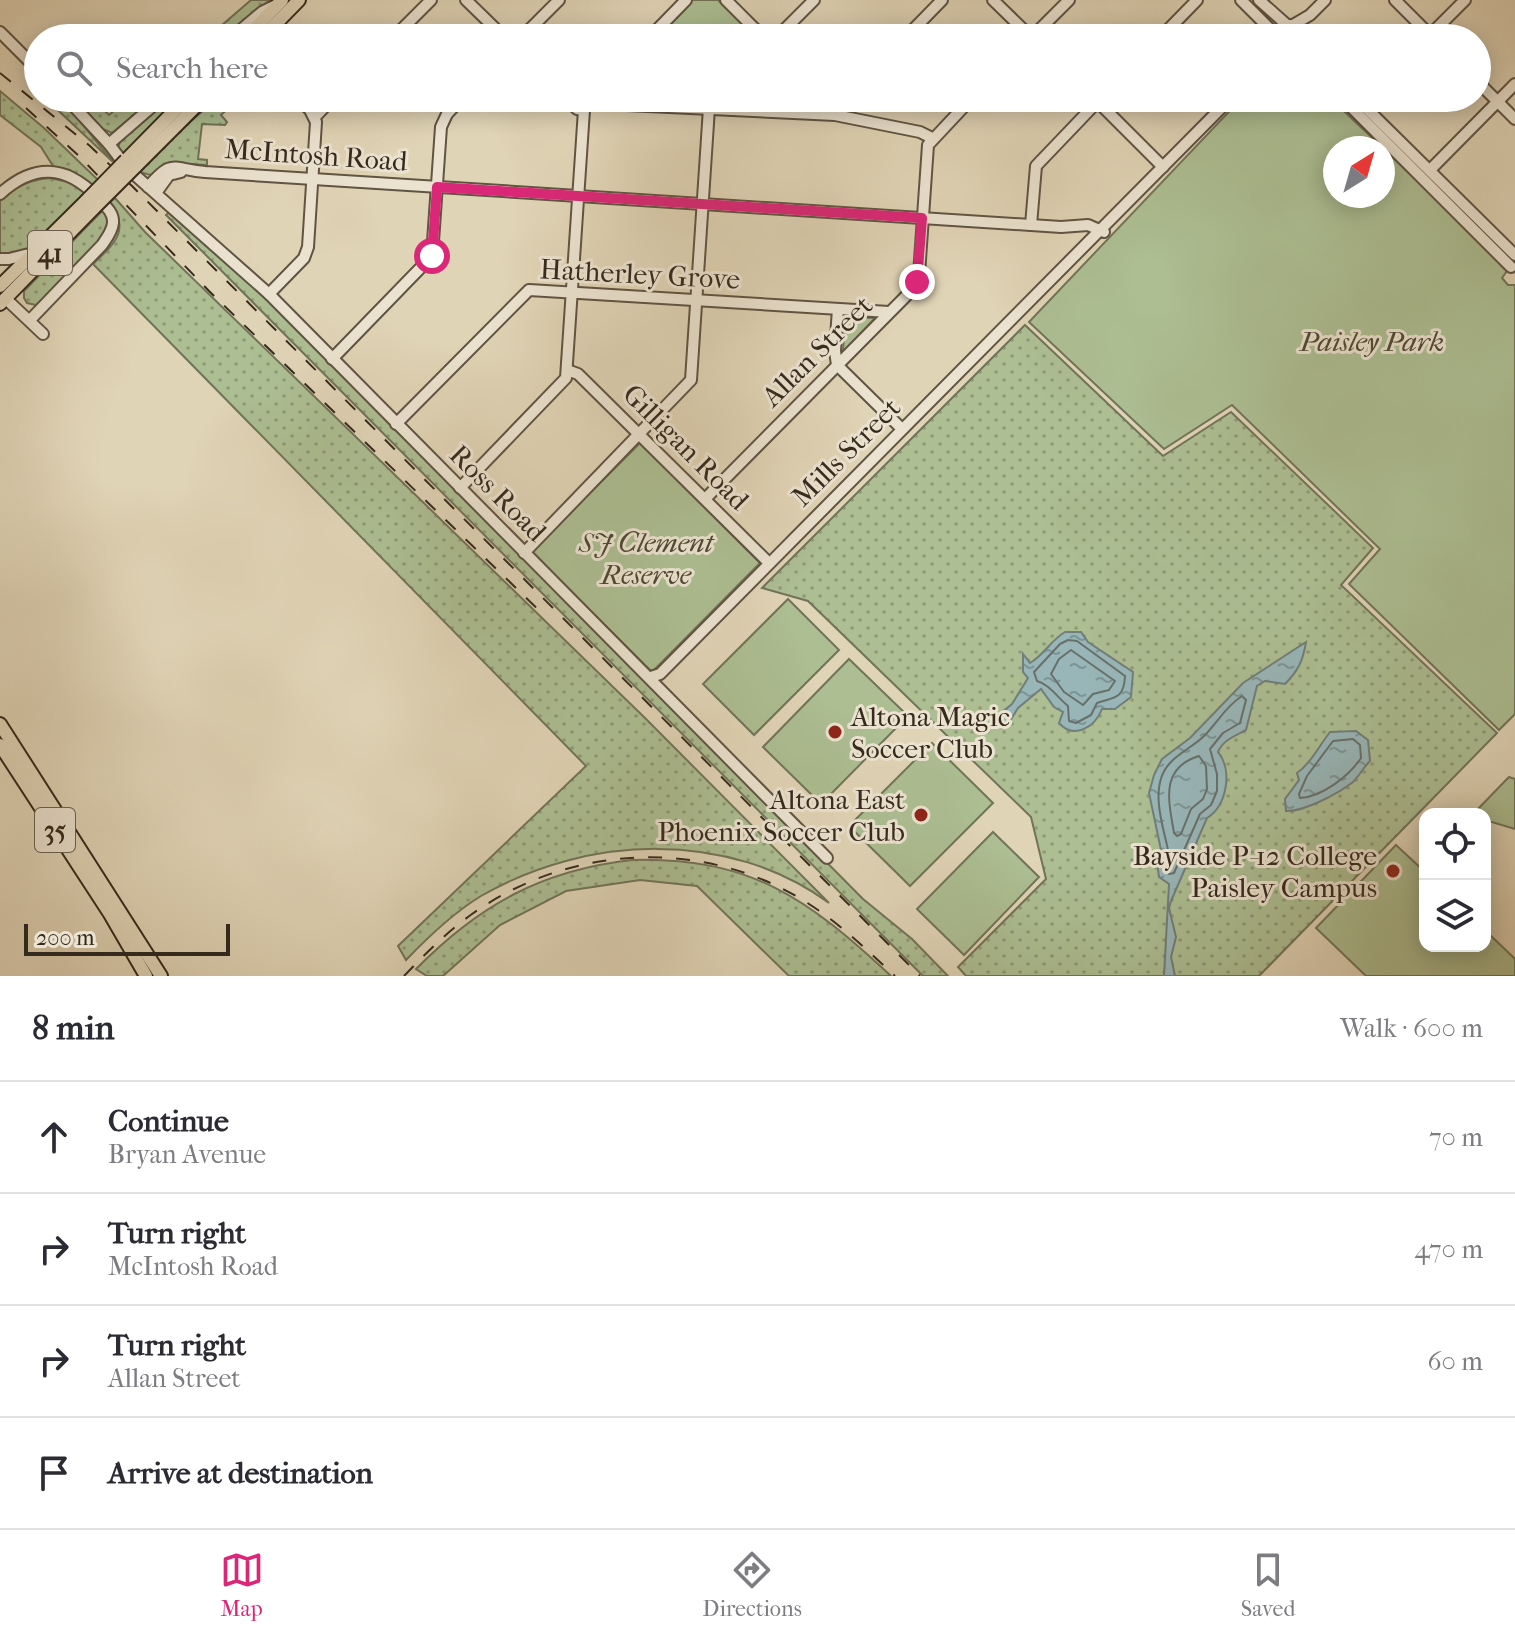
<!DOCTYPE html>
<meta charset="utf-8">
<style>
:root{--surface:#fff;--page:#f2f2f3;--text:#2b2b33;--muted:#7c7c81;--line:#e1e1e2;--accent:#db2777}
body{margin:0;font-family:"IM FELL French Canon",serif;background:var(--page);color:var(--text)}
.controls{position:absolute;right:24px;bottom:24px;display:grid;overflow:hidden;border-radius:16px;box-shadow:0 4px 20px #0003}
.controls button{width:72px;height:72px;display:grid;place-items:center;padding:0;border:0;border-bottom:2px solid var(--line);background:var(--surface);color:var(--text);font:40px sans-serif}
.compass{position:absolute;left:1323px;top:136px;width:72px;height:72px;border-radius:50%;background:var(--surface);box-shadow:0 4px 20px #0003;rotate:37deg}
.scale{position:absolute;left:24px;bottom:20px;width:206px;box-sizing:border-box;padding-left:8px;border:4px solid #362a1d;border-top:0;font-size:22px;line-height:28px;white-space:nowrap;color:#362a1d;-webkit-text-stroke:6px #ebe3d0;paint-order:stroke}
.stop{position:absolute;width:24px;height:24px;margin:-18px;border:6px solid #db2777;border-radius:50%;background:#fff}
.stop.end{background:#db2777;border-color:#fff;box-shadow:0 2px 8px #0008}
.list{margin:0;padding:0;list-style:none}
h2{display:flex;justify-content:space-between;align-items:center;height:104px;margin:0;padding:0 32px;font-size:34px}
h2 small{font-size:26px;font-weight:400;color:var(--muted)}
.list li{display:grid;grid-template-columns:52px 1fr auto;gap:24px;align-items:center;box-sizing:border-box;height:112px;padding:0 32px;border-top:2px solid var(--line)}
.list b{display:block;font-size:30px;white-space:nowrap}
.list p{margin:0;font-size:26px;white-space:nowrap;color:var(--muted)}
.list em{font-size:26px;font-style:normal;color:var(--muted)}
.icon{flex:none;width:44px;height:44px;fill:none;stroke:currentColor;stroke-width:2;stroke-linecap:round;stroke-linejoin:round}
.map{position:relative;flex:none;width:1515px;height:976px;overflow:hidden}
.search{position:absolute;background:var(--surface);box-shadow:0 4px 20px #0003;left:24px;right:24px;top:24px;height:88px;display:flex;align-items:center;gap:20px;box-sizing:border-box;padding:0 28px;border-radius:44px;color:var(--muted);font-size:30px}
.sheet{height:552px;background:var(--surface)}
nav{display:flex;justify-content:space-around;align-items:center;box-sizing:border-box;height:112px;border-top:2px solid var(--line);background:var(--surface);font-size:22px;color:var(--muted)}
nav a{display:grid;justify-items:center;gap:4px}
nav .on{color:var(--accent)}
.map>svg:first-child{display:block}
</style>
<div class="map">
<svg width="1515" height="976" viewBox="0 0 1515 976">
<defs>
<pattern id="grass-dots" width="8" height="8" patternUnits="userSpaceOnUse" patternTransform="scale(2)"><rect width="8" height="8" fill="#acbe92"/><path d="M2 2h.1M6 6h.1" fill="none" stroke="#8d9b77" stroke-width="1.8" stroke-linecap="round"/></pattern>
<pattern id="water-ripples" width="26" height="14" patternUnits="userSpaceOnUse" patternTransform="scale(2)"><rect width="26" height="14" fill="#98b6b8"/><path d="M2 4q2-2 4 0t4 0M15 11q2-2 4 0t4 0" fill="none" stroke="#7d9495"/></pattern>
</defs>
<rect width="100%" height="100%" fill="#e0d4b6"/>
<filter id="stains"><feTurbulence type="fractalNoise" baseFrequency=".0025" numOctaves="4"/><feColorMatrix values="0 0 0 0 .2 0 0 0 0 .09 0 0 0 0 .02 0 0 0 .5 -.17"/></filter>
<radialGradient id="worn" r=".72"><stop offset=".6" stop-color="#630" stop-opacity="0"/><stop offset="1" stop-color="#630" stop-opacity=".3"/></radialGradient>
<g fill="url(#grass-dots)" stroke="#717458" stroke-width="2">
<polygon points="251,0 270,0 223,38 207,38"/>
<polygon points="0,91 44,128 98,180 93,185 70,170 53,166 41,147 0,115"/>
<polygon points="45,98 58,98 80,121 113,162"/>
<polygon points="72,98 80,98 91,108 96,103 109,115 129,98 155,98 112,133 103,129"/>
<polygon points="169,98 180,98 122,156 118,148 120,142"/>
<polygon points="218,98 239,98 221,115 227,122 225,125 202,124 198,159 207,160 207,165 171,163 150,175 140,172 177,133"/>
<path d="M51,178L76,184L87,192L25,253L0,257V201C15,187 30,179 51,178Z"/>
<path d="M115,198L145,232L645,718L829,903C728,829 587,835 481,896C453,913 429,936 406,960L398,946L586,766L93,264C114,244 131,230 110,202Z"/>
<polygon points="104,209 109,224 103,238 40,302 36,305 27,303 24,298 24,291"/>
<polygon points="169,212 247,278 650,687 652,686 863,899 912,939 948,976 923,976 166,215"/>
<polygon points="1025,325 1163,456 1231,412 1373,548 1341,585 1497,733 1259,976 966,976 958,967 1046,879 1031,817 808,601 762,588"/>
<path d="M632,860C751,857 807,898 891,976H789L697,886L640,880L566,891L500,925L443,976H427L416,969C479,905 542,870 632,860Z"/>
</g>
<g fill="#acbe92" stroke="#717458" stroke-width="2">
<polygon points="691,0 718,0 757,38 654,38"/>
<polygon points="680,98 817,98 824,108 822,111 806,113 680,102"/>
<polygon points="1242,98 1330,98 1383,148 1335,148 1335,196 1383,196 1383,148 1507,267 1507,271 1502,278 1508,285 1515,285 1515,714 1499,730 1349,584 1380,549 1232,405 1164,449 1029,322"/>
<polygon points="845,317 875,318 843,352"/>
<polygon points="640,443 760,563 652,672 531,552"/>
<polygon points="788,599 839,650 754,735 703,684"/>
<polygon points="849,659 908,716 821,804 763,747"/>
<polygon points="932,743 993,803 910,886 849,826"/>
<polygon points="1509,777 1515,779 1515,829 1485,820 1485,814 1474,813"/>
<polygon points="993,832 1039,877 964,955 917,909"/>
<polygon points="1396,845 1425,872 1425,946 1485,946 1485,930 1515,959 1515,976 1366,976 1316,928"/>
</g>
<g fill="url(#water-ripples)" stroke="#717e7a" stroke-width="2">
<path d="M1065,632H1081L1088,642L1133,672L1131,697L1115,709H1102C1095,727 1074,740 1059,723L1063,712L1054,707L1041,689L1018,708L1008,724L1002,728L997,716L1012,704L1028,678L1023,672V654L1030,663C1044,655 1051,640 1065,632Z"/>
<path d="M1306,642C1303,661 1298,671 1285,684L1265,681L1257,686L1246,730C1235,736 1223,740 1218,752C1233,770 1227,806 1207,818L1171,901L1169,908L1176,937L1171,957L1175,976H1164L1169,884L1159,877L1157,862L1161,850L1149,793L1154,775L1162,759L1190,738L1243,683Z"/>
<path d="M1356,731L1368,740L1370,761C1364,767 1359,776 1353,782C1339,793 1304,812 1286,811L1285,799L1299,780L1297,773C1311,763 1319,746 1330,732Z"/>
</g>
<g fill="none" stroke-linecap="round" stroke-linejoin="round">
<g stroke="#67706a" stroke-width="2">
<path d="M1068,640L1077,641L1125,676C1124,699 1115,697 1097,703L1091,715L1076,723L1069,721L1068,706C1058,698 1049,684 1037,681L1034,672L1060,644Z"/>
<polygon points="1071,650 1115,681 1109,690 1093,694 1083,705 1064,692 1051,674 1059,659"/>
<path d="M1242,696L1246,700L1240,723L1223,733L1210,749L1217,774V791L1211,805L1200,814L1174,873L1169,874C1163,864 1170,856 1167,845C1161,820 1150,784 1170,763C1180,752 1194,746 1204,736C1217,723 1226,706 1242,696Z"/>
<path d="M1353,739L1360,745L1361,758C1349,776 1322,797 1300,798L1299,794L1307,776L1333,741Z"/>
<path d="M1199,756L1206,766L1207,789L1203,799L1191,809L1181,834L1177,836L1174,833C1169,802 1159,768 1199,756Z"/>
</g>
<g stroke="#605443" stroke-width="14">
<g id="minor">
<polyline points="466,0 505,38"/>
<polyline points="726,0 764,38"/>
<polyline points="993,0 1032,38"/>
<polyline points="1241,0 1276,35"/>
<polyline points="1259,0 1287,25"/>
<polyline points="1395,0 1433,38"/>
<polyline points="1293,25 1310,15 1325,0"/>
<polyline points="0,32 38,70"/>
<polyline points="1430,35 1465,0"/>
<polyline points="231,38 262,12 274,6"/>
<polyline points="393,38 431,0"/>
<polyline points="521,38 559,0"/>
<polyline points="649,38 686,0"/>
<polyline points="776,38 814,0"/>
<polyline points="905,38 942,0"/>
<polyline points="1031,38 1069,0"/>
<polyline points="1160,38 1197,0"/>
<polyline points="1276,38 1280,28 1290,25 1299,30 1301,38"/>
<polyline points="1477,81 1515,119"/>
<polyline points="66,98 109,144 127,168 269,294 827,858"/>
<polyline points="566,98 577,109 584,110"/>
<polyline points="824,98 835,108 835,115"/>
<polyline points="1342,98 1511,267"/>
<polyline points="1356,98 1515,255"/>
<polyline points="590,99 605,104 835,115 920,132 932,138"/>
<polyline points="1095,99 1163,167"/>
<polyline points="835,108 845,98"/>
<polyline points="315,117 333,98"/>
<polyline points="109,144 162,98"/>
<polyline points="1430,170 1515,84"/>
<path d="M148,187C173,158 172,169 205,172L1061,227L1088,225L1104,232"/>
<polyline points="156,193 169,175 181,172"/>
<path d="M0,194C34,163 66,165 97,197C104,205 114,212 113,223C112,232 106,239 102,245L30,320"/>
<polyline points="1031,225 1036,166 1101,98"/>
<polyline points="0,259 9,259 33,253"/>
<polyline points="269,294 304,258 308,247 316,122 310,110 298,98"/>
<polyline points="5,298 43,334"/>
<polyline points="838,309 835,351 837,365 902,429"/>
<polyline points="332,359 432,256 441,127 447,114 462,98"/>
<polyline points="567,370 578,374 769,563"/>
<polyline points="396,424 529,290 889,312"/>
<polyline points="460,488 566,378 584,110 592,98"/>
<polyline points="705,499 913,289 919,274 928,145 972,98"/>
<polyline points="524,553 691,380 709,108"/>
<polyline points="651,677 660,674 1231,98"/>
</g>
</g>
<g stroke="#362a1d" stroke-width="16">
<g id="major">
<polyline points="246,38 282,0"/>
<polyline points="262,38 299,0"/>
<polyline points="126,160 187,98"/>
<polyline points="135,167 204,98"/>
<polyline points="0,286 86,201"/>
<polyline points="0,304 94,208"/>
<polyline points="0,724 161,976"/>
<polyline points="0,745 110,914 146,976"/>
</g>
</g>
<use href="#minor" stroke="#ebe3d0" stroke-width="10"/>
<use href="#major" stroke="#e0d4b6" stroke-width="12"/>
<g stroke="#362a1d" stroke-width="2" stroke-dasharray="14 14" stroke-linecap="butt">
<polyline points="0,73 90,146 132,186 920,976"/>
<polyline points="26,108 79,156 209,291 546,617"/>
<path d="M404,976C425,954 447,932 472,914C568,846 698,837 801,899C836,920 865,948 895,976"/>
</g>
<g stroke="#362a1d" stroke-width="16" stroke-linecap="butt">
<g id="major-bridge">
<polyline points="86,201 126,160"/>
<polyline points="94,208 135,167"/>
</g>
</g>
<use href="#major-bridge" stroke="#e0d4b6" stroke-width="12"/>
</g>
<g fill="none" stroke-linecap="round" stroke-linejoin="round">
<polyline stroke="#db2777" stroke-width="10" points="432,256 437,187 922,218 917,282"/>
</g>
<g fill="#8f2418" stroke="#ebe3d0" stroke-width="3">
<circle cx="835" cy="732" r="8"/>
<circle cx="921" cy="815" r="8"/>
<circle cx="1393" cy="871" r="8"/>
</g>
<g text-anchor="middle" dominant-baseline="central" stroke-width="6" stroke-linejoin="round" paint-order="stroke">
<g fill="#ebe3d0" stroke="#6c6253" stroke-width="2">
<rect x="28" y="231" width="44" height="44" rx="6"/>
<rect x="35" y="808" width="40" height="44" rx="6"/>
</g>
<g font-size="26" font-weight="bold" fill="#362a1d">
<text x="50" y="253">41</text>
<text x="55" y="830">35</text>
</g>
<g font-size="28" fill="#362a1d" stroke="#ebe3d0">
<text transform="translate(316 155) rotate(4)">McIntosh Road</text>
<text transform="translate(640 274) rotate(3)">Hatherley Grove</text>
<text transform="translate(817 351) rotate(-45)">Allan Street</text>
<text transform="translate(686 447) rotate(45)">Gilligan Road</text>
<text transform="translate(846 452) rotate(-45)">Mills Street</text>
<text transform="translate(498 493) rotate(45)">Ross Road</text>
</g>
<g font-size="28" font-style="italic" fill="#4e4834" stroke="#ebe3d0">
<text x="1372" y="341">Paisley Park</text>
<text x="646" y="542">SJ Clement<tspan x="646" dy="32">Reserve</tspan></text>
</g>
<g font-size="28" fill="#362a1d" stroke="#ebe3d0" text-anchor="end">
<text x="851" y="716" text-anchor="start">Altona Magic<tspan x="851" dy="32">Soccer Club</tspan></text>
<text x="905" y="799">Altona East<tspan x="905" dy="32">Phoenix Soccer Club</tspan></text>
<text x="1377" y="855">Bayside P-12 College<tspan x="1377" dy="32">Paisley Campus</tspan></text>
</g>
</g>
<rect width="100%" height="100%" filter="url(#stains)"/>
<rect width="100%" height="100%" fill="url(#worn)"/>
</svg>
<div class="controls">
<button><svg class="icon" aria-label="locate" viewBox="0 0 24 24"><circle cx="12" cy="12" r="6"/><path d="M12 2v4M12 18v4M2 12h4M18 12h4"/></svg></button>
<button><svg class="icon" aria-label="layers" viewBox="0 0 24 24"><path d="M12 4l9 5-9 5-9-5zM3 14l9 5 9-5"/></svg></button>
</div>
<svg class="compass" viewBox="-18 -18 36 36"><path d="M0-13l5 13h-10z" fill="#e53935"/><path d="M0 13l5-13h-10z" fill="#7c7c81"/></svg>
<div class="scale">200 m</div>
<div class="stop" style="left:432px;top:256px"></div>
<div class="stop end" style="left:917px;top:282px"></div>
<div class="search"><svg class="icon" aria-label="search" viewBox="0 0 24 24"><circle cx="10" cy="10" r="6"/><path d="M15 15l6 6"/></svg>Search here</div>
</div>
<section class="sheet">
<h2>8 min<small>Walk · 600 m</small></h2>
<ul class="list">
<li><svg class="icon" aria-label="ahead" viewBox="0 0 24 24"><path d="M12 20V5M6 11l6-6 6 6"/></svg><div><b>Continue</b><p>Bryan Avenue</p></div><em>70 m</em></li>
<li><svg class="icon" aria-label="right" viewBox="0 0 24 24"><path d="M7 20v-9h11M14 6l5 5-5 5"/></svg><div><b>Turn right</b><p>McIntosh Road</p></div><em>470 m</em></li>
<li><svg class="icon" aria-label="right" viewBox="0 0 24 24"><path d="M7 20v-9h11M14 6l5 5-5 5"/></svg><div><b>Turn right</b><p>Allan Street</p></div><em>60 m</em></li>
<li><svg class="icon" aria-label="arrive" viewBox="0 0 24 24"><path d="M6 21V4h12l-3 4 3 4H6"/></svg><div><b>Arrive at destination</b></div></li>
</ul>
</section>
<nav>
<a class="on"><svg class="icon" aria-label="map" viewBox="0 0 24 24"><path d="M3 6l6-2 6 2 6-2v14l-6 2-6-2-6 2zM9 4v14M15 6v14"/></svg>Map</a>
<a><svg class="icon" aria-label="directions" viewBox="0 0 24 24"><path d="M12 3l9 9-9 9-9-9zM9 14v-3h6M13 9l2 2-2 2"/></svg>Directions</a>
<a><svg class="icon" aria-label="saved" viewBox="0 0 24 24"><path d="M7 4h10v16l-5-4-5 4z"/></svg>Saved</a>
</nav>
